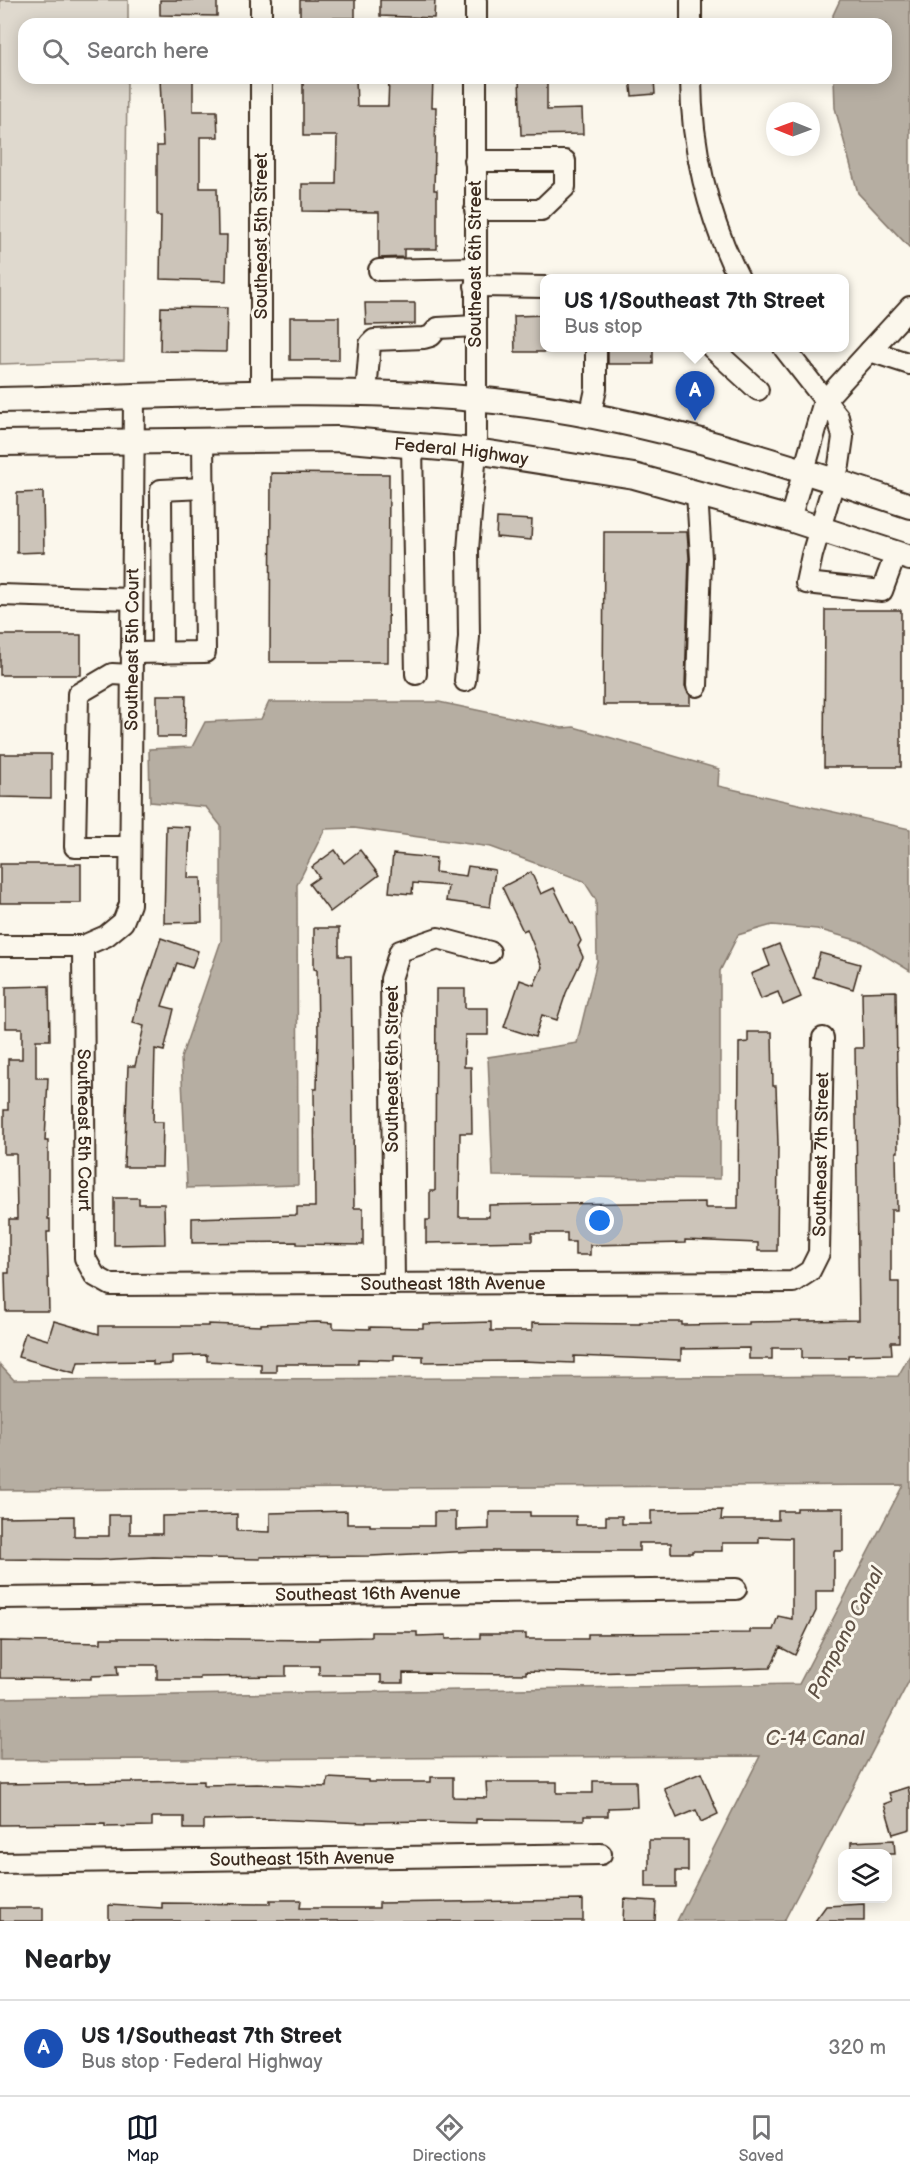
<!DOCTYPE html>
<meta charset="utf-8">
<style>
:root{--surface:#fff;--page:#f2f2f2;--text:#202124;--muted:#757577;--line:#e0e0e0;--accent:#111827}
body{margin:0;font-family:"Balsamiq Sans",sans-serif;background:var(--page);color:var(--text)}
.controls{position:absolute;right:18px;bottom:18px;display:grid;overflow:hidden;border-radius:12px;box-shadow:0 3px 15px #0003}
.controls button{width:54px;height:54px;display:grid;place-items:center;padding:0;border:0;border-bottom:2px solid var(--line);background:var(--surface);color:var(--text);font:30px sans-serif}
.compass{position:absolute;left:766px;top:102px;width:54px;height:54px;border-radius:50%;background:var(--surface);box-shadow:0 3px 15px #0003;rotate:271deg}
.you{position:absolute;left:600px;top:1221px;width:21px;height:21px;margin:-15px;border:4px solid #fff;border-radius:50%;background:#1a73e8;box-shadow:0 0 0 9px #1a73e833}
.badge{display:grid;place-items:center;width:39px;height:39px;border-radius:50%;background:var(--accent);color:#fff;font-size:20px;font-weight:700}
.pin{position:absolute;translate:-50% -50px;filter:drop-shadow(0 2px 3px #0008)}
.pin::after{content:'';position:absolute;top:32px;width:21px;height:18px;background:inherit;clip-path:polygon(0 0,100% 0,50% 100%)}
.popup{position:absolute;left:540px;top:274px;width:309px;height:78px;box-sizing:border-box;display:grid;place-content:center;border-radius:12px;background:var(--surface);filter:drop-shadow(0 2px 4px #0005);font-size:20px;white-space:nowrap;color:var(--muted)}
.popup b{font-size:22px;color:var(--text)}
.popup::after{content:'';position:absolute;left:50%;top:100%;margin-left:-12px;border:12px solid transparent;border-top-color:var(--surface)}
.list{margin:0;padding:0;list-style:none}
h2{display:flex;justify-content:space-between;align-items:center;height:78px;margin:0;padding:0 24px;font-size:26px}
h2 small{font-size:20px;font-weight:400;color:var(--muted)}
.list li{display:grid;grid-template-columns:39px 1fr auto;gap:18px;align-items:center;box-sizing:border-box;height:96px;padding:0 24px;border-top:2px solid var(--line)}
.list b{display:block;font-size:22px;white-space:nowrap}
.list p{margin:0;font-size:20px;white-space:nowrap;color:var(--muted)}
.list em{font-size:20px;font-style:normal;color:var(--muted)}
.icon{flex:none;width:33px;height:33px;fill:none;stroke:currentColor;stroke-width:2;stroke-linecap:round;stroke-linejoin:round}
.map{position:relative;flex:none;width:910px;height:1921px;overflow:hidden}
.search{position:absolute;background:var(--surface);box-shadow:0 3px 15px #0003;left:18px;right:18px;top:18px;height:66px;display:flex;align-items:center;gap:15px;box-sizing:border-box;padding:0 21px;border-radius:18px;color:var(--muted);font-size:22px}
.sheet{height:174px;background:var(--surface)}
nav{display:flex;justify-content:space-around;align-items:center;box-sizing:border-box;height:84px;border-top:2px solid var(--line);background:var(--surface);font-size:16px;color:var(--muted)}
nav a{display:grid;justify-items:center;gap:3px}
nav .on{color:var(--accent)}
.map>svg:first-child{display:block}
</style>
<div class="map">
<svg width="910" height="1921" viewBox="0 0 910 1921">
<rect width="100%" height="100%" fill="#fbf7ec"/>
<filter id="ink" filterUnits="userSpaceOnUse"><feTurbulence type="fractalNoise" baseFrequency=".0167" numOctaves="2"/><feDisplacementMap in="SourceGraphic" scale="12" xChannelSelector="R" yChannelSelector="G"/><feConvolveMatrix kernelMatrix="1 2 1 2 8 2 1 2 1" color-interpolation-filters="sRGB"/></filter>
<g filter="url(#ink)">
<polygon fill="#dfd9ce" stroke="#8d8276" stroke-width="1.5" points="0,0 128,0 128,24 24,24 24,78 127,78 124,360 0,364"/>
<g fill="#b6aea2" stroke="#85796d" stroke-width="1.5">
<polygon points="840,0 910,0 910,248 858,193 835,108 834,78 886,78 886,24 833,24 833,15"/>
<polygon points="269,702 439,702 562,728 574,727 719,769 718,786 910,829 910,971 863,942 817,929 772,925 738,935 720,971 720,1179 493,1176 488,1057 577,1043 597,961 596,900 584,881 491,847 354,828 325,829 297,885 298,1185 187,1188 181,1058 221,941 221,826 206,807 150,802 149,749 192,747 205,722 261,719"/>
<polygon points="910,1355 910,1679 784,1921 677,1921 760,1756 0,1760 0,1698 799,1684 903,1485 0,1490 0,1365 14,1380 898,1376"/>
</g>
<g fill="#ccc4b9" stroke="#3b2a1e" stroke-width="1.5">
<polygon points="160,0 217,0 217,16 160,15"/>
<rect x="300" y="0" width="55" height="18"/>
<polygon points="380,0 435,0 434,18 380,16"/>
<polygon points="160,78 193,78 193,111 217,111 218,137 200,137 200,188 217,188 218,235 227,235 226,281 160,279 161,216 157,216 157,146 163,146"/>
<polygon points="303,78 356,78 357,106 388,106 389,78 433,78 432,107 436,107 434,190 437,190 437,249 404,249 404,257 379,258 379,212 302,211 302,184 336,184 337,136 303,136"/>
<polygon points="519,78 547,78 547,110 582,109 583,134 521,135"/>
<polygon points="630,78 654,78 655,94 632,96"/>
<polygon points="365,303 415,303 415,324 366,325"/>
<polygon points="161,307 227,308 226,352 160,351"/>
<polygon points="545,315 545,352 515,352 514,316"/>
<rect x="290" y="317" width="49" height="43"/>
<rect x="608" y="348" width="45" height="16"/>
<polygon points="271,473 389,474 388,662 270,662"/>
<polygon points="43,492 44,552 17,553 17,493"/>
<polygon points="497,518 532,520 531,540 496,537"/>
<polygon points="604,532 687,532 689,558 685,686 690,695 690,705 603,705"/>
<polygon points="825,610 901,610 901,767 824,767"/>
<rect x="0" y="635" width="81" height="40"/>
<polygon points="157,695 186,695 185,737 157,737"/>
<polygon points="0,754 51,754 51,798 0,797"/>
<polygon points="166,826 190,827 188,878 201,878 202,922 164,923"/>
<polygon points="335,850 344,863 360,850 379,875 330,912 309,884 319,877 312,867"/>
<polygon points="393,854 436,858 435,872 466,876 468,866 495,870 490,907 446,901 448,886 413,883 412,894 389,892"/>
<rect x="0" y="864" width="81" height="39"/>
<polygon points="531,872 541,894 554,888 571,923 573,923 581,941 578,946 583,957 566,993 557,1020 542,1015 535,1037 504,1027 520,980 534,985 542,967 527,929 523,931 502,887"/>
<polygon points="314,928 339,928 339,956 351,956 354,1208 363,1208 363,1245 297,1244 297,1242 192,1243 192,1218 297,1215 297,1207 315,1207 314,1089 317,1089 318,1033 317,970 314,969"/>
<polygon points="161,938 198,951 192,968 177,963 162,1006 174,1009 164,1051 155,1049 153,1122 163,1122 162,1167 124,1167 128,1066 135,1066 144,1026 133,1023 138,1001 140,1001"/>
<polygon points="779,944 801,997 783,1005 778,992 761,999 751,974 770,966 764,950"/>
<polygon points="820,953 860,964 853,989 813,977"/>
<polygon points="49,986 50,1040 36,1040 36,1078 48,1078 45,1141 48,1141 48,1219 50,1219 50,1232 47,1232 49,1311 6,1311 5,1273 9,1273 9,1219 17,1219 16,1154 4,1154 4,1110 8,1110 8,1059 22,1059 22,1028 6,1028 6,987"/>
<polygon points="436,989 465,989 465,1008 488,1008 488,1035 465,1035 464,1067 471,1067 472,1133 460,1133 459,1217 489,1217 489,1205 705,1202 705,1208 738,1208 739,1043 748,1042 748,1032 772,1032 773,1086 776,1086 778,1144 777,1251 758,1251 758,1243 685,1240 685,1243 590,1245 590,1255 575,1255 575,1242 567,1242 567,1233 532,1233 532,1241 426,1243 426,1220 430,1220 430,1191 435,1191"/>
<polygon points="896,991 898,1152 896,1152 897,1210 891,1210 891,1282 899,1282 899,1342 891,1342 892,1354 848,1355 848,1358 802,1358 802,1348 772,1348 772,1359 749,1359 749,1348 681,1349 681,1360 574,1356 574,1363 521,1361 423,1362 423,1356 394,1355 394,1360 358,1359 358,1364 276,1364 276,1372 261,1372 261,1364 207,1361 207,1355 172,1356 172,1364 153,1365 153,1361 78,1362 75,1373 18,1357 25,1333 48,1340 54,1321 99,1334 99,1326 208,1326 208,1324 261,1326 261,1324 317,1322 333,1323 333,1328 370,1329 370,1327 423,1328 423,1324 491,1322 491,1331 532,1331 532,1323 640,1324 640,1322 682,1322 682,1325 749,1324 749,1322 859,1320 855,1048 863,1048 862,992"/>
<polygon points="114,1198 139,1198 139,1204 164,1204 165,1244 114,1245"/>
<polygon points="797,1508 843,1508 843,1551 834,1551 834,1591 816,1591 816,1611 795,1655 780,1647 770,1668 589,1673 526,1671 526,1674 403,1673 403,1683 381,1683 381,1675 319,1675 319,1666 286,1666 286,1676 200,1677 200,1679 157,1679 157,1665 117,1665 118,1675 91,1676 91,1679 0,1678 0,1641 101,1643 101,1638 145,1638 319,1640 319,1638 371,1637 371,1632 417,1632 417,1636 446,1635 446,1639 480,1638 480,1634 526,1634 526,1639 588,1639 588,1634 750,1633 750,1630 773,1630 778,1616 792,1619 792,1538 759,1537 759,1543 722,1543 722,1551 692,1551 692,1553 671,1553 671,1543 639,1543 639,1551 474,1551 371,1556 260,1557 260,1559 153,1557 99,1560 0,1559 0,1517 74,1516 74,1536 109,1536 109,1515 130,1515 130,1534 162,1534 162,1516 237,1514 237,1531 270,1532 270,1513 347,1511 347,1524 370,1524 370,1526 434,1526 434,1512 456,1512 456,1530 489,1529 489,1512 530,1512 530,1516 576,1516 576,1525 606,1525 606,1516 622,1516 622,1524 651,1524 651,1511 722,1510 721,1520 778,1520 778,1511 797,1511"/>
<polygon points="701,1773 718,1814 701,1822 696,1810 677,1818 664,1788"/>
<polygon points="431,1777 453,1777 453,1797 487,1798 486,1782 557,1782 557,1793 593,1793 593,1781 636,1781 637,1807 608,1808 608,1816 584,1816 584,1820 476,1819 476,1823 431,1822 431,1821 366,1822 366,1823 266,1819 204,1820 204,1829 184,1829 184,1817 152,1817 152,1826 105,1827 105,1824 0,1825 0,1784 204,1781 204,1785 257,1784 327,1787 328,1778 368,1780 368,1782 431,1782"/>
<polygon points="908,1787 910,1796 910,1829 893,1834 884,1804 892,1801 889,1793"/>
<polygon points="649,1840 688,1840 688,1871 676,1871 676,1887 646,1887 646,1870 649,1870"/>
<polygon points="894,1840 895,1854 851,1854 851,1842"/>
<polygon points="624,1899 656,1901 655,1921 623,1921"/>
<polygon points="270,1900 301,1900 300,1908 379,1908 379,1903 583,1900 583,1921 109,1921 109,1905 162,1908 162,1903 270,1904"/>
<polygon points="864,1904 864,1921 815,1921 826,1906"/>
<rect x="0" y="1908" width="43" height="13"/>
</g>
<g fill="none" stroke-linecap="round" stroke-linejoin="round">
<g stroke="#3b2a1e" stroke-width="24">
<g id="minor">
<polyline points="261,0 261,24"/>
<polyline points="476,24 476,0"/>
<polyline points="691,24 691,0"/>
<polyline points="261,78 261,393"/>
<path d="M691,78C691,146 708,218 739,278"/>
<polyline points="475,210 541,210 565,187 565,161 475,161"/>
<polyline points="379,270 475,268"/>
<polyline points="475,286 545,287"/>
<polyline points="712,348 758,390"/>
<polyline points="784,348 838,417 843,437 839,465 812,555 806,583 882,591 896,553"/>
<polyline points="870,351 910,364"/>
<polyline points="366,394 370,344 374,340 424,338 431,336 438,328 475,326"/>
<polyline points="590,417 596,389 596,348"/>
<polyline points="412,445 416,674"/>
<polyline points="697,493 701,558 697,686"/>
<polyline points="790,519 824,401 910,307"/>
<polyline points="0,595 132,599"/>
<polyline points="131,653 205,652 203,439"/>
<polyline points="162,653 161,490 204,488"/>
<polyline points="465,681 469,637 468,550 476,451 476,78"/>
<polyline points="130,847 75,847 78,694 112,674 131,675"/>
<path id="s1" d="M0,946H83L106,936L123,922L130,904L134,397"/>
<path id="s2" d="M83,946L85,1258L95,1276L111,1285L793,1282L810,1271L819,1253L823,1038"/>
<polyline points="394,1284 391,979 400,951 438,938 490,952"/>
<path id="s3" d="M0,1598L736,1589"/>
<path id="s4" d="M0,1863L601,1854"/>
</g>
</g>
<g stroke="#3b2a1e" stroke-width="28">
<g id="major">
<path d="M0,400C157,397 317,385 474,399C624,412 768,458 910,506"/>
<path id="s5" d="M0,443L338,439L476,451L634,476L790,519L910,558"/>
</g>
</g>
<use href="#minor" stroke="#fbf7ec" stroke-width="20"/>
<use href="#major" stroke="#fbf7ec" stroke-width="24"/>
</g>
</g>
<g text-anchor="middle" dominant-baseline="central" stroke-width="6" stroke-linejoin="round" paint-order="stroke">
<g font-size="18" fill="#3b2a1e" stroke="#fbf7ec">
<text transform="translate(261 236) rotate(-90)">Southeast 5th Street</text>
<text transform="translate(475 264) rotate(-90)">Southeast 6th Street</text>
<text stroke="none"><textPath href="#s5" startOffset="462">Federal Highway</textPath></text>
<text stroke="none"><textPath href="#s1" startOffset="404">Southeast 5th Court</textPath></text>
<text transform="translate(392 1069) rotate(-90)">Southeast 6th Street</text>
<text stroke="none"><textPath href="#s2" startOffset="184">Southeast 5th Court</textPath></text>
<text stroke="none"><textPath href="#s2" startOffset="1172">Southeast 7th Street</textPath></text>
<text stroke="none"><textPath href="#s2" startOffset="693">Southeast 18th Avenue</textPath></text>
<text stroke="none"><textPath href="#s3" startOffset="368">Southeast 16th Avenue</textPath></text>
<text stroke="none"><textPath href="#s4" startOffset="302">Southeast 15th Avenue</textPath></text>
</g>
<g font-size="20" font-style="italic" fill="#605246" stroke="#fbf7ec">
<text transform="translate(846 1633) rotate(-63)">Pompano Canal</text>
<text x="815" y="1739">C-14 Canal</text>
</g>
</g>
</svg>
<div class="controls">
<button><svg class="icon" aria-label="layers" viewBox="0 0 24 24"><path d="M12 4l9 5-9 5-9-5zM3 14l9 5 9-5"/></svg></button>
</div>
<svg class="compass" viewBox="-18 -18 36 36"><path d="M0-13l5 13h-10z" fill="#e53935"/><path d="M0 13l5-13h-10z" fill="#757577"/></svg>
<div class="you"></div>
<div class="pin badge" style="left:695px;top:421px;background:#1a4fb4">A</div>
<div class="popup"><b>US 1/Southeast 7th Street</b>Bus stop</div>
<div class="search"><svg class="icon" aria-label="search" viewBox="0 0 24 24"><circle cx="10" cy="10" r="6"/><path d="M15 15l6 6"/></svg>Search here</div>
</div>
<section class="sheet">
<h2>Nearby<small></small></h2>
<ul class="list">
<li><span class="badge" style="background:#1a4fb4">A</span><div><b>US 1/Southeast 7th Street</b><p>Bus stop · Federal Highway</p></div><em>320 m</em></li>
</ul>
</section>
<nav>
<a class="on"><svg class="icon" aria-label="map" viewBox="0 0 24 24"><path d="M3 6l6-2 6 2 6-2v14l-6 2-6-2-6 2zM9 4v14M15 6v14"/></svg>Map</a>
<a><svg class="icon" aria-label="directions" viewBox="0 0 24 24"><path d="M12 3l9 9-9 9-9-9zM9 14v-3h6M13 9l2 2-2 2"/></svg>Directions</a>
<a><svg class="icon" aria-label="saved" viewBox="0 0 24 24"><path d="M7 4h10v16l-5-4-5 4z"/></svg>Saved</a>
</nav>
